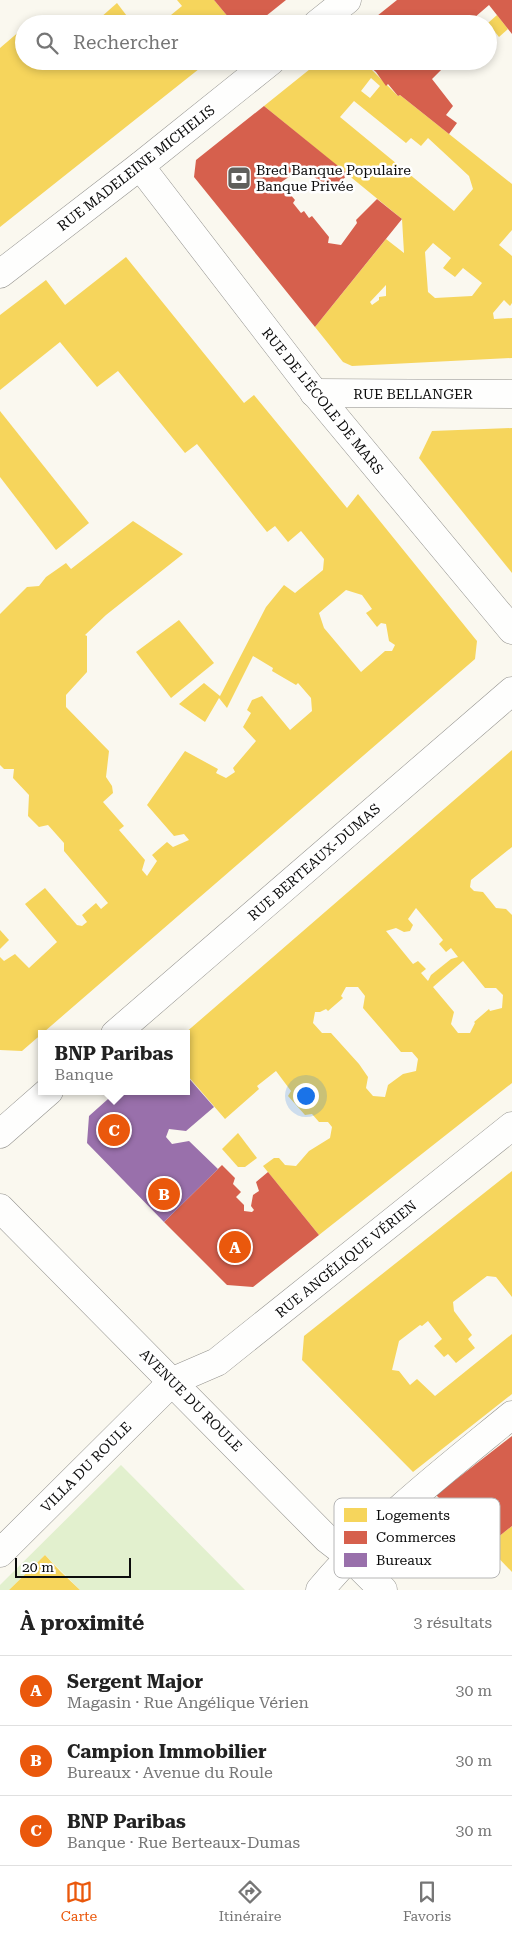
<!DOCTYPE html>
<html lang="fr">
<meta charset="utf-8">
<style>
:root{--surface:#fff;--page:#f6f6f6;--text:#222;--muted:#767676;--line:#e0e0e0;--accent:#ea580c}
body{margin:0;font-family:"Roboto Serif",serif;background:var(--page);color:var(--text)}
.scale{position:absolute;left:15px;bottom:12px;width:116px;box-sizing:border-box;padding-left:5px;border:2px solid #0c0c0c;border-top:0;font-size:14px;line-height:18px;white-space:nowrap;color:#0c0c0c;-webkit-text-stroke:4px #fff;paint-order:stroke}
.you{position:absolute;left:305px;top:1095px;width:18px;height:18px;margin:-12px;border:4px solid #fff;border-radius:50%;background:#1a73e8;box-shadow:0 0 0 8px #1a73e833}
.badge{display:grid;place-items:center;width:32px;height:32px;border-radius:50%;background:var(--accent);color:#fff;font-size:16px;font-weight:700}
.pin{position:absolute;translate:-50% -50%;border:2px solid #fff;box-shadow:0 1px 5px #0006}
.popup{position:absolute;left:38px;top:1030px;width:152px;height:65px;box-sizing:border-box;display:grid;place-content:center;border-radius:0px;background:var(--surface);filter:drop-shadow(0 1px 4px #0005);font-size:16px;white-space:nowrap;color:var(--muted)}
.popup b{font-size:19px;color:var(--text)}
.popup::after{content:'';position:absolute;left:50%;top:100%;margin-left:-10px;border:10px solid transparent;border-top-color:var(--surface)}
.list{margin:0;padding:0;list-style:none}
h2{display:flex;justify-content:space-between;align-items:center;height:65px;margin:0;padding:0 20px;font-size:21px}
h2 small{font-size:16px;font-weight:400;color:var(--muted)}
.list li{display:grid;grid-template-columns:32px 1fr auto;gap:15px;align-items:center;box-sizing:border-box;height:70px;padding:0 20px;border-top:1px solid var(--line)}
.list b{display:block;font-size:19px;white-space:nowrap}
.list p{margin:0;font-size:16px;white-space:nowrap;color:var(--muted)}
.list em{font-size:16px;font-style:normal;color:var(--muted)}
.icon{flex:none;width:28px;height:28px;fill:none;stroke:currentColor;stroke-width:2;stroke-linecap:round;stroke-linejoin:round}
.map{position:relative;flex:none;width:512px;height:1590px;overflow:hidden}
.search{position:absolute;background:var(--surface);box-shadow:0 2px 8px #0003;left:15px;right:15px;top:15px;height:55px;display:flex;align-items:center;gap:12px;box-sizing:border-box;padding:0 18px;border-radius:28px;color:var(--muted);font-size:19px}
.sheet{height:275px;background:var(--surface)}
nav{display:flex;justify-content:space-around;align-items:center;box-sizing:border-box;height:70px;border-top:1px solid var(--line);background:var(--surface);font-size:14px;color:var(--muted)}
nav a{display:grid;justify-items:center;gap:2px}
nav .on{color:var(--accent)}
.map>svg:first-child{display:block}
</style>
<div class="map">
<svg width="512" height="1590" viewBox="0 0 512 1590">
<rect width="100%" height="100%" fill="#faf8ef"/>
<polygon fill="#e2f0ce" points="121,1465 245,1590 80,1590 45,1555 9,1590 0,1590 0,1585"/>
<g fill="#f6d55c" fill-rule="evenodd">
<polygon points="177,0 214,0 234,24 160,24 182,6"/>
<polygon points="117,3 133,24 94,24 100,18"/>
<polygon points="497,15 508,29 499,37 488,23"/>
<polygon points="21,30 24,33 24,61 209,61 0,227 0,48"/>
<path d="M320,61H363L398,96L400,95L512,184V230L499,245L512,256V303L510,306L504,300L493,313L494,319L512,318V358L352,366L343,362L315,327L386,239L404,253L402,219L264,106ZM371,78L380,86L370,98L361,91ZM354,101L406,143L411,138L421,146L428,138L469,176L473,189L454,211L340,117ZM433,243L451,258L443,268L455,277L463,268L482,283L472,296L435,298L428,292L425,252ZM386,285V296L379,297V300L372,305L370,302Z"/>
<path d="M126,257L244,403L254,395L347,508L358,494L477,641L475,659L22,1051L0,1050V957L4,961L15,954L29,968L57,942L25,904L45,888L77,925L82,926L87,922L82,915L96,903L101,909L108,903L64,851V843L48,825L39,827L28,816L29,795L13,778L14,769H4L0,765V614L27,587L39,586L46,577L66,563L71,569L133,521L183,554L106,615L85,635L87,636V672L66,695V707L109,751L106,777L112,786L113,793L103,802L124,826L119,830L145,860L142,870L147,876L157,861L152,855L167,842L173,847L189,840L184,834L174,836L147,805L185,751L218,769L216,773L226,778L235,772L233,768L256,741L243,727L251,713L247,710L252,700L262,696L290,730L312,711L311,698L298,683L296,685L272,671L273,668L253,656L227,708L219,698L205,722L179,704L204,683L220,696L266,607L284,585L295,593L323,570L324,559L301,531L288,542L275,526L267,532L197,444L185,453L118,371L97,387L60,342L0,390V315L46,280L65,305ZM346,590L362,595L372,609L366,613L377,627L381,623L386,624L389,641L395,645L392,651H385L361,672L324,628L319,613Z"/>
<polygon points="0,411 89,523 56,550 0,477"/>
<polygon points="512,428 512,573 419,458 432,431"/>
<polygon points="179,620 214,663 171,698 136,652"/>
<path d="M512,750V847L471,880L470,887L474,891L483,892L496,908L506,909L512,915V1083L319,1235L263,1166L274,1158H279L285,1165L296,1166L309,1151L330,1138L332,1127L328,1122H319L312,1114L305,1115L288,1096L291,1091L276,1071L257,1086L259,1089L225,1119L187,1075V1034H184ZM416,908L443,940L439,944L446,952L451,948L458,957L451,959L431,975L428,981L421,973L426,969L418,961L413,964L386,931L396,928L404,932L410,931L413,925L408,919ZM463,961L485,988H496L503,995L502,1008L490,1011L489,1009L474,1022L475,1023L470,1033H458L451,1024L454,1012L433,987ZM346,987H358L365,996L363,1008L401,1052H412L418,1059L416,1071L403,1074L388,1085L385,1097L373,1096L366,1088L368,1077L359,1064L331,1033H322L313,1023L315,1012H320L326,1009L328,1011L343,998L341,996Z"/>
<polygon points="0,930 9,940 0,949"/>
<polygon points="238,1133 257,1158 245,1167 238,1167 222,1149"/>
<polygon points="512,1171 512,1297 496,1277 487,1276 453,1302 454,1311 472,1335 468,1339 475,1348 456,1363 448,1354 444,1357 434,1346 442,1339 428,1321 422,1326 420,1325 399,1341 392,1370 399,1371 410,1385 417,1379 435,1396 512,1334 512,1394 413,1472 302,1360 304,1336"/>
<polygon points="512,1526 512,1572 487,1546"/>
<polygon points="45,1555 61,1572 80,1590 9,1590"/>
</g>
<g fill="#d6604d">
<polygon points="214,0 286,0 256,24 234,24"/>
<polygon points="397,0 512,0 512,34 489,5 467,24 367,24"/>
<polygon points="363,61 439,61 443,68 432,79 453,106 446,115 457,123 449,134 400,95 398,96 388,84 386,86 376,72"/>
<polygon points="264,106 348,174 338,185 339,188 325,189 308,169 302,168 274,187 280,188 285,194 289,193 295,200 293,203 301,213 304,211 309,218 312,216 329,237 328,243 341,245 357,223 356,220 377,199 402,219 315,327 194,177 196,160"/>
<polygon points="222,1165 235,1178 233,1184 241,1192 236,1197 244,1205 244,1211 252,1212 254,1210 251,1206 253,1195 259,1191 256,1182 268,1172 319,1235 253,1287 227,1285 164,1222"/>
<polygon points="512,1436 512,1526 487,1546 436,1495"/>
</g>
<polygon fill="#9970ab" points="186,1075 214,1107 186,1131 169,1129 166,1137 172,1144 189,1141 218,1169 164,1222 87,1143 89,1116 117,1091 186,1091"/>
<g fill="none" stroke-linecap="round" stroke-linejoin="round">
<g stroke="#93928e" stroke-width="29">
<g id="minor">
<polyline points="317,24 347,0"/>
<polyline points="140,166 310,387 512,630"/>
<polyline points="0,274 140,166 271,61"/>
<polyline points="314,393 512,394"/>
<polyline points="115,1034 512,691"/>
<polyline points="0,1134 49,1091"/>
<polyline points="0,1208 327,1539 349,1556 383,1590"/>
<polyline points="0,1553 173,1381 217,1362 512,1126"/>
<path d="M320,1590C376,1523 445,1470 512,1415"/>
</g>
</g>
<use href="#minor" stroke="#fefefd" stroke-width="28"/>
</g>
<defs>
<g id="bank-square" transform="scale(1.25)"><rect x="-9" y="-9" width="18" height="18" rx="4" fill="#5f5f5b" stroke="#fff"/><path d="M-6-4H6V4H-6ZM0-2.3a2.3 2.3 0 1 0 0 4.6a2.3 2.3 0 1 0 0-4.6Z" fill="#fff"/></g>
</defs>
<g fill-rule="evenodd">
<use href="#bank-square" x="239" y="178"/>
</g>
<g text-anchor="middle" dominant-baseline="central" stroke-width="5" stroke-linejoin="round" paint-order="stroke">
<g font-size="14" fill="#0c0c0c" stroke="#fff">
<text transform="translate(136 168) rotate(-38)">RUE MADELEINE MICHELIS</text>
<text x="413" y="394">RUE BELLANGER</text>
<text transform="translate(323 401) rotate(51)">RUE DE L'ÉCOLE DE MARS</text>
<text transform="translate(314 862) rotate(-41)">RUE BERTEAUX-DUMAS</text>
<text transform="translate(346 1259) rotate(-39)">RUE ANGÉLIQUE VÉRIEN</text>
<text transform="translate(191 1400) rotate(45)">AVENUE DU ROULE</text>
<text transform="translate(86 1467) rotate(-45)">VILLA DU ROULE</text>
</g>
<g font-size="14" fill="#0c0c0c" stroke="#fff" text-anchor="start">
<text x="256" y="170">Bred Banque Populaire<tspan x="256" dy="16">Banque Privée</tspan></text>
</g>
</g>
<rect x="334" y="1498" width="166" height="80" rx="8" fill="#fff" stroke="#b6b6b6" stroke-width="1"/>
<rect x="344" y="1508" width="23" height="14" fill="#f6d55c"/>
<rect x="344" y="1531" width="23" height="13" fill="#d6604d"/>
<rect x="344" y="1553" width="23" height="14" fill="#9970ab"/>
<g font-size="14" fill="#0c0c0c">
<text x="376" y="1520">Logements</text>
<text x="376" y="1542">Commerces</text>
<text x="376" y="1565">Bureaux</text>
</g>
</svg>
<div class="scale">20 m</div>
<div class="you"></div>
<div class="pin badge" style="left:235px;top:1247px">A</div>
<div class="pin badge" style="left:164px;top:1194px">B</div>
<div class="pin badge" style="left:114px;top:1130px">C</div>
<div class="popup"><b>BNP Paribas</b>Banque</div>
<div class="search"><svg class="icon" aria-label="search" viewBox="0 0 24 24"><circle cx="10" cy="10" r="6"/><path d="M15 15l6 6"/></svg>Rechercher</div>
</div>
<section class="sheet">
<h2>À proximité<small>3 résultats</small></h2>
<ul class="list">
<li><span class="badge">A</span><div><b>Sergent Major</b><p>Magasin · Rue Angélique Vérien</p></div><em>30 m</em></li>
<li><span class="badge">B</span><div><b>Campion Immobilier</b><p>Bureaux · Avenue du Roule</p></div><em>30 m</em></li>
<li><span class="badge">C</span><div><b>BNP Paribas</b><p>Banque · Rue Berteaux-Dumas</p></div><em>30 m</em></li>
</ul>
</section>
<nav>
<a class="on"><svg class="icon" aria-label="map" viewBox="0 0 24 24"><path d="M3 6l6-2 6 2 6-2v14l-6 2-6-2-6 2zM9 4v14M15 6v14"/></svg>Carte</a>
<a><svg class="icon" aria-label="directions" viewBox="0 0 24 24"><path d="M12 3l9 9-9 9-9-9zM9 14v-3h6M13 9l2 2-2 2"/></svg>Itinéraire</a>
<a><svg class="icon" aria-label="saved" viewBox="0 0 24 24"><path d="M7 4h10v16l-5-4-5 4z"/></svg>Favoris</a>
</nav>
